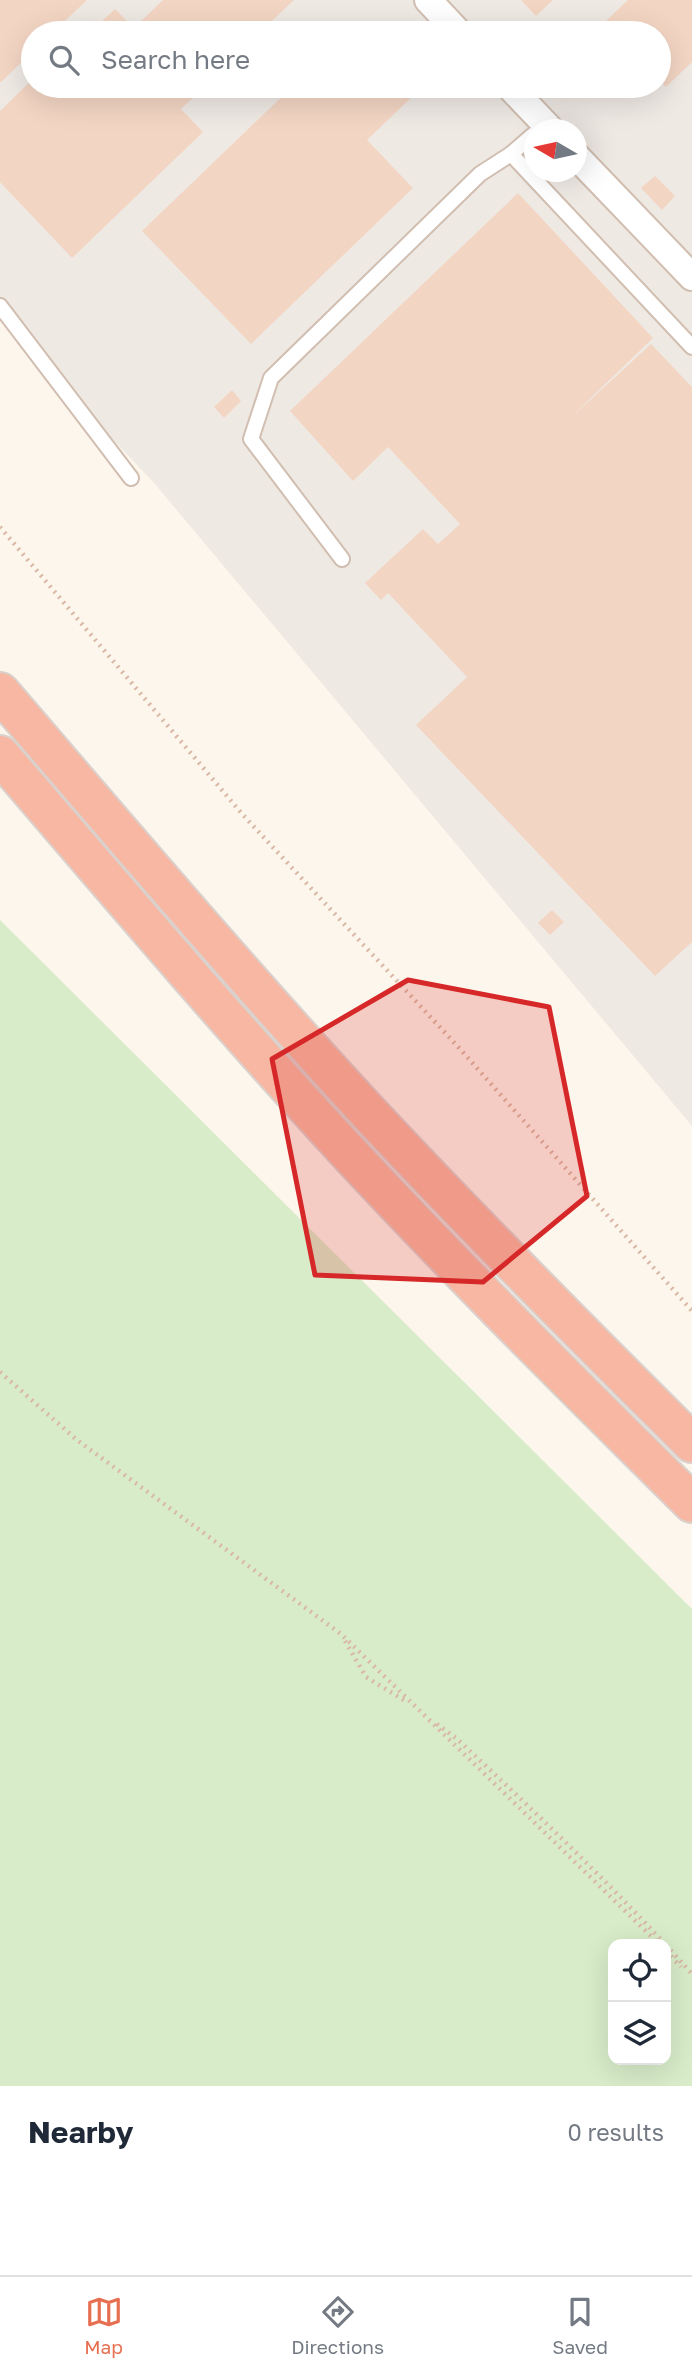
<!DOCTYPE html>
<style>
:root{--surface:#fff;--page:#f2f2f3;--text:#1f2937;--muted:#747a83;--line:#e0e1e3;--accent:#e76f51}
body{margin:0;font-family:"Golos Text",sans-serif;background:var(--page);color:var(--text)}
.controls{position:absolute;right:21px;bottom:21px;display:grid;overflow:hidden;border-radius:14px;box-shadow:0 7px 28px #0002}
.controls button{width:63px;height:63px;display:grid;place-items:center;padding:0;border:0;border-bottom:2px solid var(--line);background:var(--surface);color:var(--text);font:35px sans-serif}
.compass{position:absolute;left:524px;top:119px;width:63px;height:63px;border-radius:50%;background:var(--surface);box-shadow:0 7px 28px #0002;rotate:279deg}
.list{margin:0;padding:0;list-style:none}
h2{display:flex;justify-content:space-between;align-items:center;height:91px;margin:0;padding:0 28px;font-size:30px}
h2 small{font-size:23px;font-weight:400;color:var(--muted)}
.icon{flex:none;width:38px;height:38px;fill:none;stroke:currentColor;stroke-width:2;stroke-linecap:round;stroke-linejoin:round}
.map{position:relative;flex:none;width:692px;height:2086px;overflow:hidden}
.search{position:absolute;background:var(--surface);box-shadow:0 7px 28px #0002;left:21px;right:21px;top:21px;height:77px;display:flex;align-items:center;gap:18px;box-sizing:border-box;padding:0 24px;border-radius:38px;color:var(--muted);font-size:26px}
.sheet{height:189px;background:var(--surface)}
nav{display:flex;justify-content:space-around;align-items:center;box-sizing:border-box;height:98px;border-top:2px solid var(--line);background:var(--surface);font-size:19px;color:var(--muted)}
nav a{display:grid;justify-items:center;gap:4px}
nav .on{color:var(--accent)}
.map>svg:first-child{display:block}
</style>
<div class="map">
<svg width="692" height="2086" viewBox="0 0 692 2086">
<rect width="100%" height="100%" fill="#fdf6ec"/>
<path fill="#efe9e4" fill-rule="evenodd" d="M0,0H692V1126L155,484L0,320ZM33,33H659V86H33ZM534,130H576V172H534Z"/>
<path fill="#d8ecc9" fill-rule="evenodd" d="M0,920L692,1609V2086H0ZM613,1944H666V2060H613Z"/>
<g fill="#f3d5c3">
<polygon points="0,0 87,0 52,33 33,33 33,51 0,83"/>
<polygon points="163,0 294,0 259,33 82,33 96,20 99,24 115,9 134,28"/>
<polygon points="521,0 553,0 536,16"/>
<polygon points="628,0 692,0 692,62 666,87 659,79 659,33 617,33 606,21"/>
<polygon points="33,79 33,86 205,86 181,109 203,132 72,258 0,182 0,111"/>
<polygon points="293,86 407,86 415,94 367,140 413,188 251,344 142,231"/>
<polygon points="655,176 675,196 662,210 641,188"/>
<polygon points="518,193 653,338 565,423 651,344 692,387 692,942 655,976 416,725 467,677 388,593 381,600 365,583 423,529 438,544 460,524 388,447 353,481 290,411"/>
<polygon points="232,390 241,401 224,418 214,407"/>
<polygon points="552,910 564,922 550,935 538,923"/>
</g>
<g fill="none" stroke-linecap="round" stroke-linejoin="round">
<g stroke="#d1beb0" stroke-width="18">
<g id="service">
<polyline points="534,134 511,154 692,347"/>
<polyline points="0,306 131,478"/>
<polyline points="342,559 251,439 271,378 480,174 511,154"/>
</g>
</g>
<g stroke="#d1beb0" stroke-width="30">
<g id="minor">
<polyline points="428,0 459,33"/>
<polyline points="509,86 551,130"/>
<polyline points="576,156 692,277"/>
</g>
</g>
<g stroke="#dad1cd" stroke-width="42">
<g id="motorway">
<path d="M0,692C122,834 243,977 370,1114C475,1226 583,1335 692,1443"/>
<path d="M0,755C113,887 226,1020 344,1148C457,1270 574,1386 692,1503"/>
</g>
</g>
<g stroke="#d9b8a5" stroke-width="4.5" stroke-dasharray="2 5" stroke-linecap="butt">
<polyline points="0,527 243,815 461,1050 692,1311"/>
<polyline points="0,1372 77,1440 341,1634 659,1944"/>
<polyline points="345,1641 366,1677 407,1702"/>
<path d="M437,1724L456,1738C528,1805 598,1872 665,1944"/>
<polyline points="666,1945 692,1974"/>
<polyline points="666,1951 681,1967"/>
</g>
<use href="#service" stroke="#fff" stroke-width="14"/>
<use href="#minor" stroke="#fff" stroke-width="26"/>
<use href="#motorway" stroke="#f7b7a3" stroke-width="38"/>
</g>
<path fill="#d62828" fill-opacity="0.2" stroke="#d62828" stroke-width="5" stroke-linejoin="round" d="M408,980L549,1007L587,1196L483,1282L315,1275L272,1059Z"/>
</svg>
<div class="controls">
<button><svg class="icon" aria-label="locate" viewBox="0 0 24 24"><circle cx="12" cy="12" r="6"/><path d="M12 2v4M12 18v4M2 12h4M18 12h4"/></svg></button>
<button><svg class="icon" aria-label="layers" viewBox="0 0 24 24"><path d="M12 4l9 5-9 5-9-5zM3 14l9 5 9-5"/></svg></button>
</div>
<svg class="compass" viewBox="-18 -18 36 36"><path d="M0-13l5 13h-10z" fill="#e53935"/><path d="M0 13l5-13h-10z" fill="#747a83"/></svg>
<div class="search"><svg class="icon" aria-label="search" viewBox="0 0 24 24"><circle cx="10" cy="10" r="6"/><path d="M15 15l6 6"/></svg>Search here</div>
</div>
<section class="sheet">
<h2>Nearby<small>0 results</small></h2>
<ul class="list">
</ul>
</section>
<nav>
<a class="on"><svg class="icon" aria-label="map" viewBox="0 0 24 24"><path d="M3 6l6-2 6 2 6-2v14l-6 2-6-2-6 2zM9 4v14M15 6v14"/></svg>Map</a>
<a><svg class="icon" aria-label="directions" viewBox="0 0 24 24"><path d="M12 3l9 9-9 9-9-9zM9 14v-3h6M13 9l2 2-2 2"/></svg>Directions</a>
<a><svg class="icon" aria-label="saved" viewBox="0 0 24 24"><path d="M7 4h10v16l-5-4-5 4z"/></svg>Saved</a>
</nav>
